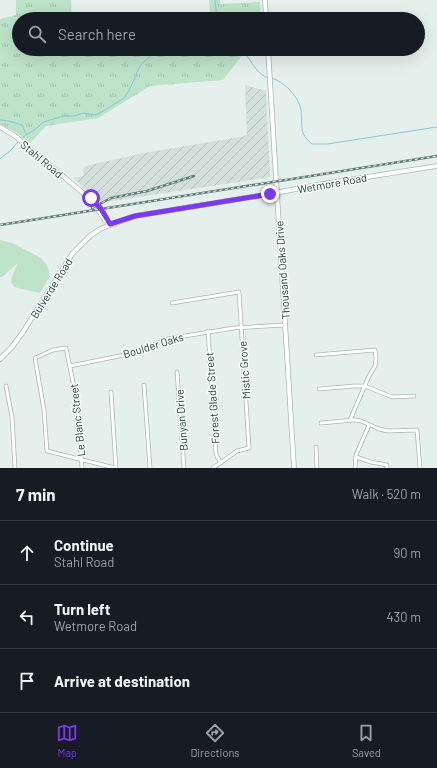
<!DOCTYPE html>
<meta charset="utf-8">
<style>
:root{--surface:#171b24;--page:#20242c;--text:#f1f3f6;--muted:#9ea1a6;--line:#363941;--accent:#7c3aed}
body{margin:0;font-family:Barlow,sans-serif;background:var(--page);color:var(--text)}
.stop{position:absolute;width:12px;height:12px;margin:-9px;border:3px solid #7c3aed;border-radius:50%;background:#fff}
.stop.end{background:#7c3aed;border-color:#fff;box-shadow:0 1px 4px #0008}
.list{margin:0;padding:0;list-style:none}
h2{display:flex;justify-content:space-between;align-items:center;height:52px;margin:0;padding:0 16px;font-size:17px}
h2 small{font-size:13px;font-weight:400;color:var(--muted)}
.list li{display:grid;grid-template-columns:26px 1fr auto;gap:12px;align-items:center;box-sizing:border-box;height:64px;padding:0 16px;border-top:1px solid var(--line)}
.list b{display:block;font-size:15px;white-space:nowrap}
.list p{margin:0;font-size:13px;white-space:nowrap;color:var(--muted)}
.list em{font-size:13px;font-style:normal;color:var(--muted)}
.icon{flex:none;width:22px;height:22px;fill:none;stroke:currentColor;stroke-width:2;stroke-linecap:round;stroke-linejoin:round}
.map{position:relative;flex:none;width:437px;height:468px;overflow:hidden}
.search{position:absolute;background:var(--surface);box-shadow:0 4px 16px #0002;left:12px;right:12px;top:12px;height:44px;display:flex;align-items:center;gap:10px;box-sizing:border-box;padding:0 14px;border-radius:22px;color:var(--muted);font-size:15px}
.sheet{height:244px;background:var(--surface)}
nav{display:flex;justify-content:space-around;align-items:center;box-sizing:border-box;height:56px;border-top:1px solid var(--line);background:var(--surface);font-size:11px;color:var(--muted)}
nav a{display:grid;justify-items:center;gap:2px}
nav .on{color:var(--accent)}
.map>svg:first-child{display:block}
</style>
<div class="map">
<svg width="437" height="468" viewBox="0 0 437 468">
<defs>
<pattern id="industrial-furrows" width="10" height="10" patternUnits="userSpaceOnUse"><rect width="10" height="10" fill="#d3dfda"/><path d="M-1 1l2-2M0 10L10 0M9 11l2-2" fill="none" stroke="#b5c1bc"/></pattern>
<pattern id="grass-tufts" width="24" height="20" patternUnits="userSpaceOnUse"><rect width="24" height="20" fill="#bce2c8"/><path d="M3 7l-1-3M5 7V3M7 7l1-3M15 17l-1-3M17 17v-4M19 17l1-3" fill="none" stroke="#a1c3ad"/></pattern>
</defs>
<rect width="100%" height="100%" fill="#e5efeb"/>
<polygon fill="url(#industrial-furrows)" points="245,85 266,91 270,177 106,202 98,201 73,178 83,176 84,167 90,165 144,153 240,137 247,135"/>
<g fill="url(#grass-tufts)">
<polygon points="16,0 71,0 72,19 19,19 19,49 247,49 223,80 150,86 98,118 46,126 39,133 30,143 17,133 0,124 0,19 16,15"/>
<polygon points="209,0 220,0 220,4 260,2 261,19 210,19"/>
</g>
<polygon fill="#bce2c8" points="0,240 12,243 41,258 47,265 50,276 40,293 14,287 11,282 13,273 18,263 2,277 0,277"/>
<g fill="none" stroke-linecap="round" stroke-linejoin="round">
<g stroke="#89c9d8" stroke-width="1">
<polyline points="215,0 217,19"/>
<path d="M243,49C248,57 258,76 268,78"/>
<path d="M136,75C139,63 151,56 159,49"/>
<path d="M272,78C278,80 283,84 288,88C294,94 299,101 301,110C303,125 298,133 312,144H327L437,127"/>
<polyline points="0,120 9,121 22,125 26,134"/>
<polyline points="20,139 23,137 37,128 43,122 64,116 74,116 83,113 96,115 105,110 124,98 128,92 136,76"/>
<polyline points="0,159 11,150 18,142"/>
</g>
<g stroke="#a7b8b3" stroke-width="4.5">
<g id="street">
<polyline points="172,303 239,292 249,448 237,451 213,468"/>
<polyline points="208,331 216,454 218,458 221,463"/>
<polyline points="316,355 375,350 376,358 375,366 369,376 350,420"/>
<polyline points="70,366 139,352 162,341 172,338 234,328 285,325"/>
<polyline points="177,372 184,468"/>
<polyline points="144,385 150,468"/>
<polyline points="6,386 12,417 15,468"/>
<polyline points="319,389 354,386 365,386 392,397 414,396"/>
<polyline points="111,392 116,468"/>
<polyline points="321,423 354,420 361,421 379,429 388,431 417,430 420,468"/>
<polyline points="316,447 317,468"/>
<polyline points="356,457 371,462 387,465 387,468"/>
<polyline points="82,468 78,413 78,406 66,348 53,350 35,358 44,410 47,451 115,468"/>
<polyline points="355,468 356,455 369,425"/>
</g>
</g>
<g stroke="#a2bcb4" stroke-width="5.5">
<g id="secondary">
<polyline points="265,0 266,19"/>
<polyline points="268,49 294,468"/>
<polyline points="0,127 15,136 83,193 95,206 105,220 110,225"/>
<path d="M83,193C95,199 103,210 108,222"/>
<polyline points="0,359 12,347 23,332 72,254 90,236 100,229 110,225 135,216 270,194 317,185 437,166"/>
</g>
</g>
<use href="#street" stroke="#fff" stroke-width="3"/>
<use href="#secondary" stroke="#fff" stroke-width="4"/>
<g stroke="#5d7e76" stroke-width="2.5">
<g id="rail">
<polyline points="92,208 111,198 147,191 194,176"/>
<polyline points="0,225 437,156"/>
</g>
</g>
<use href="#rail" stroke="#f6fbf9" stroke-width="1" stroke-dasharray="3" stroke-linecap="butt"/>
</g>
<g fill="none" stroke-linecap="round" stroke-linejoin="round">
<polyline stroke="#7c3aed" stroke-width="5" points="91,198 101,209 110,224 135,216 270,194"/>
</g>
<g text-anchor="middle" dominant-baseline="central" stroke-width="3" stroke-linejoin="round" paint-order="stroke">
<g font-size="11" fill="#22433b" stroke="#f6fbf9">
<text transform="translate(42 159) rotate(40)">Stahl Road</text>
<text transform="translate(332 183) rotate(-10)">Wetmore Road</text>
<text transform="translate(282 270) rotate(-94)">Thousand Oaks Drive</text>
<text transform="translate(51 288) rotate(-58)">Bulverde Road</text>
<text transform="translate(153 345) rotate(-17)">Boulder Oaks</text>
<text transform="translate(244 370) rotate(-94)">Mistic Grove</text>
<text transform="translate(212 398) rotate(-94)">Forest Glade Street</text>
<text transform="translate(77 420) rotate(-96)">Le Blanc Street</text>
<text transform="translate(181 420) rotate(-94)">Bunyan Drive</text>
</g>
</g>
</svg>
<div class="stop" style="left:91px;top:198px"></div>
<div class="stop end" style="left:270px;top:194px"></div>
<div class="search"><svg class="icon" aria-label="search" viewBox="0 0 24 24"><circle cx="10" cy="10" r="6"/><path d="M15 15l6 6"/></svg>Search here</div>
</div>
<section class="sheet">
<h2>7 min<small>Walk · 520 m</small></h2>
<ul class="list">
<li><svg class="icon" aria-label="ahead" viewBox="0 0 24 24"><path d="M12 20V5M6 11l6-6 6 6"/></svg><div><b>Continue</b><p>Stahl Road</p></div><em>90 m</em></li>
<li><svg class="icon" aria-label="left" viewBox="0 0 24 24"><path d="M17 20v-9H6M10 6l-5 5 5 5"/></svg><div><b>Turn left</b><p>Wetmore Road</p></div><em>430 m</em></li>
<li><svg class="icon" aria-label="arrive" viewBox="0 0 24 24"><path d="M6 21V4h12l-3 4 3 4H6"/></svg><div><b>Arrive at destination</b></div></li>
</ul>
</section>
<nav>
<a class="on"><svg class="icon" aria-label="map" viewBox="0 0 24 24"><path d="M3 6l6-2 6 2 6-2v14l-6 2-6-2-6 2zM9 4v14M15 6v14"/></svg>Map</a>
<a><svg class="icon" aria-label="directions" viewBox="0 0 24 24"><path d="M12 3l9 9-9 9-9-9zM9 14v-3h6M13 9l2 2-2 2"/></svg>Directions</a>
<a><svg class="icon" aria-label="saved" viewBox="0 0 24 24"><path d="M7 4h10v16l-5-4-5 4z"/></svg>Saved</a>
</nav>
